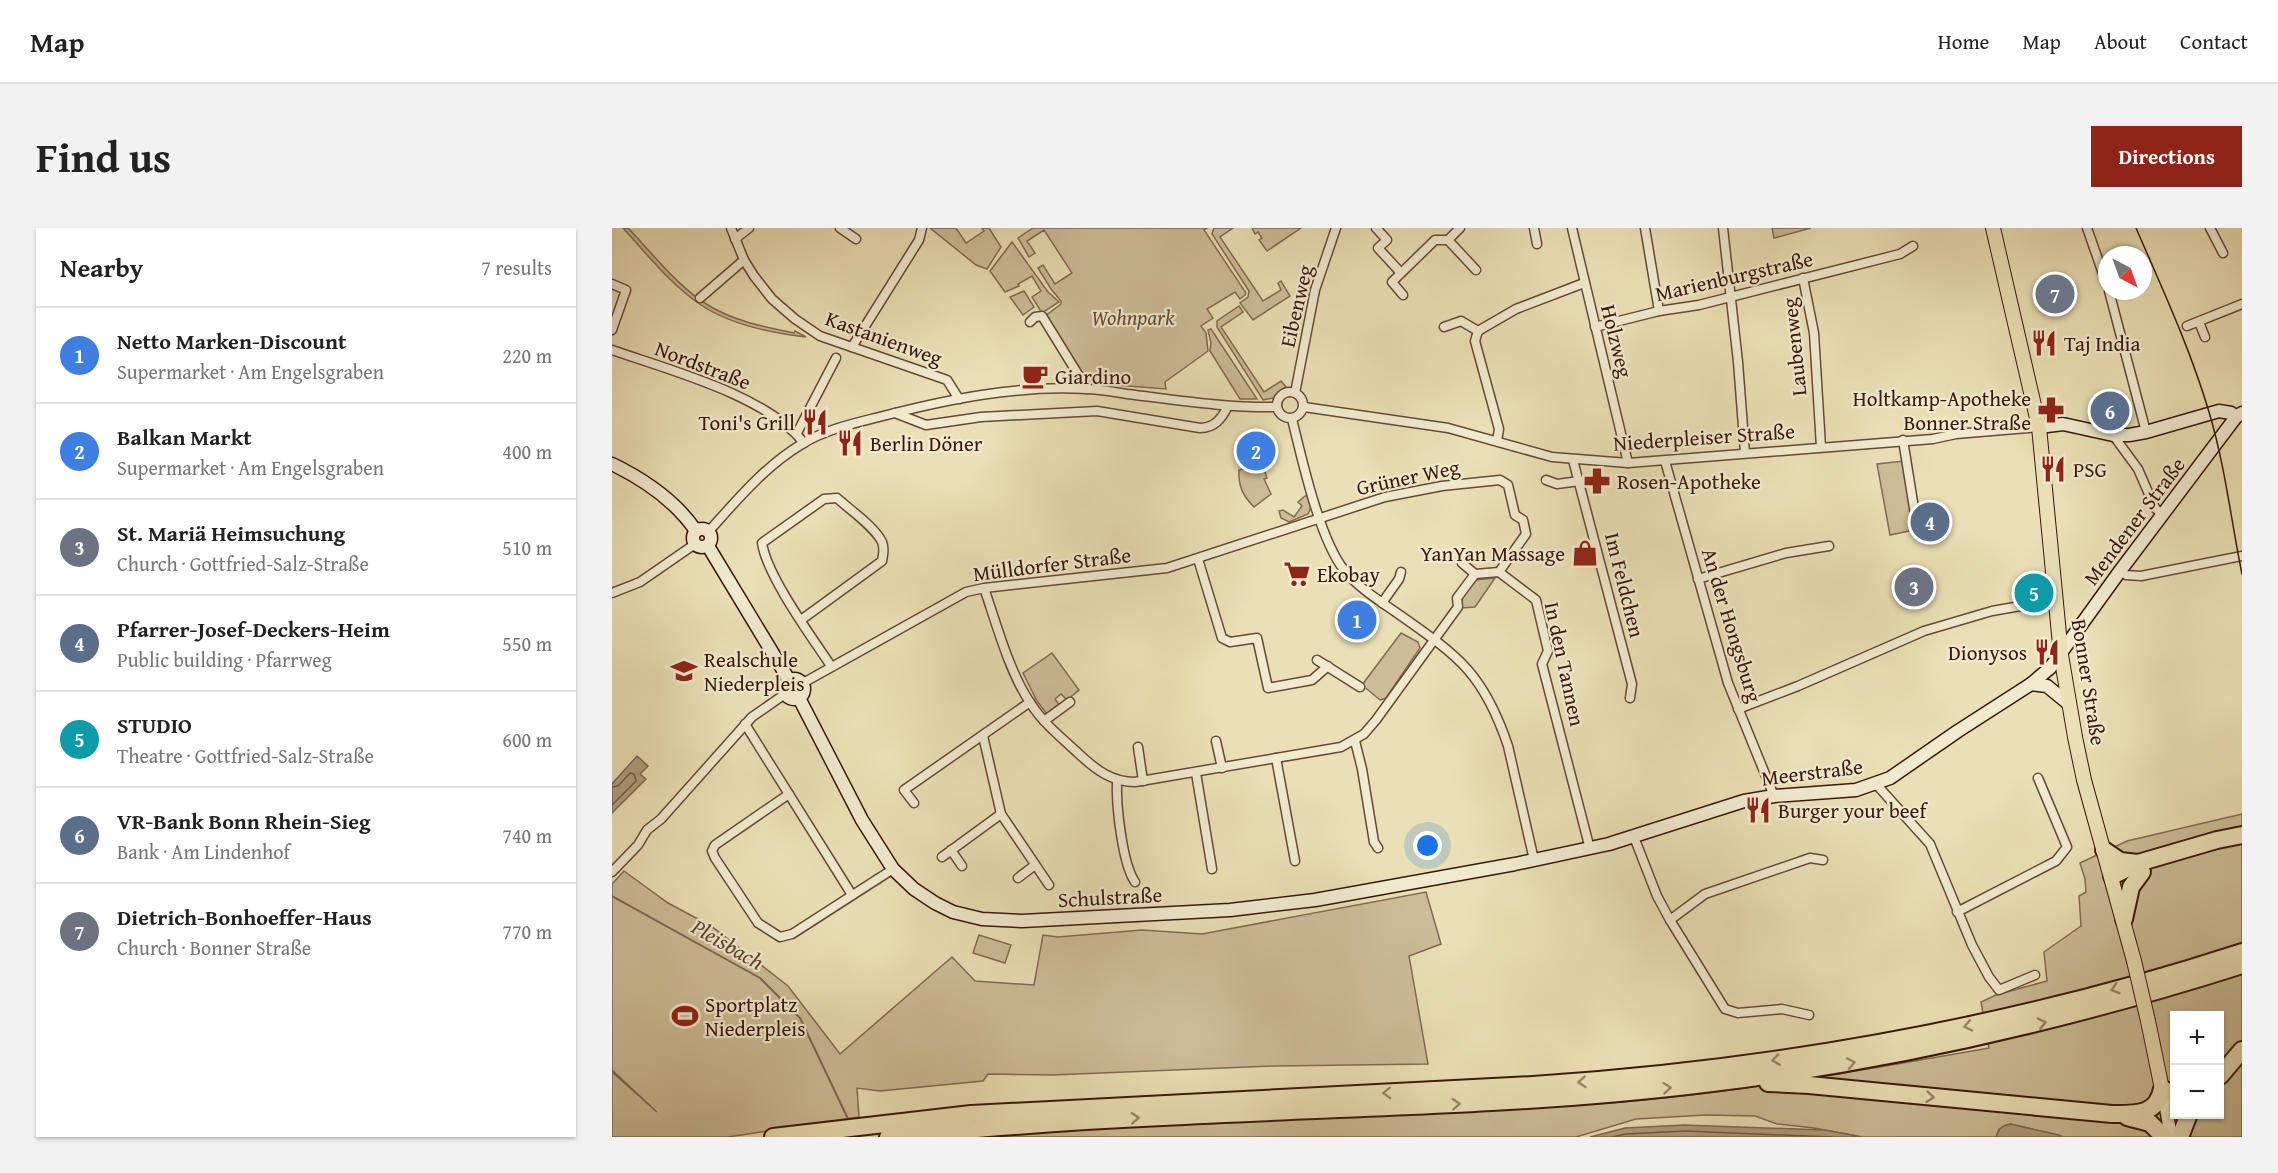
<!DOCTYPE html>
<meta charset="utf-8">
<style>
:root{--surface:#fff;--page:#f2f2f2;--text:#222;--muted:#767676;--line:#e0e0e0;--accent:#8f2418}
body{margin:0;font-family:"Gentium Book Plus",serif;background:var(--page);color:var(--text)}
.controls{position:absolute;right:18px;bottom:18px;display:grid;overflow:hidden;border-radius:0px;box-shadow:0 2px 4px #0004}
.controls button{width:54px;height:54px;display:grid;place-items:center;padding:0;border:0;border-bottom:2px solid var(--line);background:var(--surface);color:var(--text);font:30px sans-serif}
.compass{position:absolute;left:1486px;top:18px;width:54px;height:54px;border-radius:50%;background:var(--surface);box-shadow:0 2px 4px #0004;rotate:139deg}
.you{position:absolute;left:816px;top:618px;width:21px;height:21px;margin:-15px;border:4px solid #fff;border-radius:50%;background:#1a73e8;box-shadow:0 0 0 9px #1a73e833}
.badge{display:grid;place-items:center;width:39px;height:39px;border-radius:50%;background:var(--accent);color:#fff;font-size:20px;font-weight:700}
.pin{position:absolute;translate:-50% -50%;border:3px solid #fff;box-shadow:0 2px 6px #0006}
.list{margin:0;padding:0;list-style:none}
h2{display:flex;justify-content:space-between;align-items:center;height:78px;margin:0;padding:0 24px;font-size:26px}
h2 small{font-size:20px;font-weight:400;color:var(--muted)}
.list li{display:grid;grid-template-columns:39px 1fr auto;gap:18px;align-items:center;box-sizing:border-box;height:96px;padding:0 24px;border-top:2px solid var(--line)}
.list b{display:block;font-size:22px;white-space:nowrap}
.list p{margin:0;font-size:20px;white-space:nowrap;color:var(--muted)}
.list em{font-size:20px;font-style:normal;color:var(--muted)}
.map{position:relative;flex:none;width:1630px;height:909px;overflow:hidden;border-radius:0px}
header{display:flex;align-items:center;gap:36px;box-sizing:border-box;height:84px;padding:0 30px;background:var(--surface);border-bottom:2px solid var(--line)}
header strong{font-size:28px}
nav{display:flex;gap:33px;margin-inline-start:auto;font-size:21px}
.intro{display:flex;align-items:center;justify-content:space-between;box-sizing:border-box;height:144px;padding:0 36px}
h1{margin:0;font-size:42px}
.button{padding:15px 27px;border-radius:0px;background:var(--accent);color:#fff;font-size:21px;font-weight:700}
main{display:flex;gap:36px;padding:0 36px}
aside{flex:1;background:var(--surface);border-radius:0px;box-shadow:0 2px 4px #0004}
.map>svg:first-child{display:block}
</style>
<header>
<strong>Map</strong>
<nav><a>Home</a><a>Map</a><a>About</a><a>Contact</a></nav>
</header>
<div class="intro"><h1>Find us</h1><a class="button">Directions</a></div>
<main>
<aside>
<h2>Nearby<small>7 results</small></h2>
<ul class="list">
<li><span class="badge" style="background:#3f7fe0">1</span><div><b>Netto Marken-Discount</b><p>Supermarket · Am Engelsgraben</p></div><em>220 m</em></li>
<li><span class="badge" style="background:#3f7fe0">2</span><div><b>Balkan Markt</b><p>Supermarket · Am Engelsgraben</p></div><em>400 m</em></li>
<li><span class="badge" style="background:#6b7280">3</span><div><b>St. Mariä Heimsuchung</b><p>Church · Gottfried-Salz-Straße</p></div><em>510 m</em></li>
<li><span class="badge" style="background:#5c6f8a">4</span><div><b>Pfarrer-Josef-Deckers-Heim</b><p>Public building · Pfarrweg</p></div><em>550 m</em></li>
<li><span class="badge" style="background:#0f9aa8">5</span><div><b>STUDIO</b><p>Theatre · Gottfried-Salz-Straße</p></div><em>600 m</em></li>
<li><span class="badge" style="background:#5c6f8a">6</span><div><b>VR-Bank Bonn Rhein-Sieg</b><p>Bank · Am Lindenhof</p></div><em>740 m</em></li>
<li><span class="badge" style="background:#6b7280">7</span><div><b>Dietrich-Bonhoeffer-Haus</b><p>Church · Bonner Straße</p></div><em>770 m</em></li>
</ul>
</aside>
<div class="map">
<svg width="1630" height="909" viewBox="0 0 1630 909">
<rect width="100%" height="100%" fill="#eadfb5"/>
<filter id="stains"><feTurbulence type="fractalNoise" baseFrequency=".00333" numOctaves="4"/><feColorMatrix values="0 0 0 0 .2 0 0 0 0 .09 0 0 0 0 .02 0 0 0 .5 -.17"/></filter>
<radialGradient id="worn" r=".72"><stop offset=".6" stop-color="#630" stop-opacity="0"/><stop offset="1" stop-color="#630" stop-opacity=".3"/></radialGradient>
<g fill="#ccbd98" stroke="#826b52" stroke-width="1.5" fill-rule="evenodd">
<path d="M11,0H16C42,27 68,62 101,80C126,94 154,99 182,105L183,103L194,109C159,105 119,97 89,77C59,57 35,26 11,0Z"/>
<polygon points="318,0 344,0 354,15 372,3 370,0 377,0 389,19 375,41 364,37"/>
<polygon points="421,0 595,0 592,2 634,65 633,67 628,71 623,64 595,81 601,90 589,98 594,105 596,123 553,154 554,161 477,155 432,89 449,76 449,73 439,61 426,40 431,37 443,56 460,45 432,2 415,13 423,25 417,29 406,10"/>
<polygon points="602,0 621,0 608,9 651,73 669,62 666,55 669,53 678,68 641,92 628,75 636,69 637,63 600,6"/>
<polygon points="640,0 689,0 655,23 647,12 650,10 646,4 643,6"/>
<polygon points="1160,0 1199,0 1162,10"/>
<polygon points="400,14 436,64 447,74 430,85 420,69 429,63 420,48 406,56 407,58 393,64 378,43"/>
<polygon points="412,63 422,79 411,87 398,69"/>
<polygon points="627,78 631,84 609,99 652,164 669,153 674,159 661,170 651,172 605,99 605,93"/>
<polygon points="599,101 645,171 628,171 598,123 599,115 596,102"/>
<polygon points="1292,233 1302,302 1278,307 1265,236"/>
<path d="M650,235L655,250L652,251L659,266L642,279C631,268 626,258 627,242Z"/>
<polygon points="693,268 696,268 699,279 696,286 677,294 669,290 667,283 671,282 682,289 690,278 686,274"/>
<polygon points="883,350 863,379 850,380 850,370 863,352"/>
<polygon points="789,405 806,414 808,420 774,470 768,472 750,457"/>
<polygon points="440,425 467,462 455,472 449,466 443,471 448,478 435,486 425,473 411,445"/>
<path d="M1630,586V909H1451L1398,896L1387,901L1384,909H1250L1202,900L1165,896L1143,888L1094,887L1024,891L964,909H358C567,889 776,891 985,876C1117,866 1247,843 1377,820L1369,774L1384,767L1435,753L1432,724L1469,698L1467,668L1474,664L1473,651L1468,635L1515,613ZM1562,788H1608V886H1562Z"/>
<polygon points="12,643 56,675 99,698 176,758 228,826 340,729 363,753 422,757 431,707 446,709 530,702 590,706 814,664 829,716 797,728 816,836 663,838 440,847 376,846 371,853 268,863 245,860 247,889 116,909 0,909 0,844 45,884 0,842 0,656"/>
<polygon points="367,707 399,717 393,735 361,725"/>
</g>
<g fill="#ae9c7c" stroke="#7f6850" stroke-width="1.5">
<polygon points="25,528 36,538 28,546 34,551 0,585 0,556"/>
<path d="M1398,896L1447,907L1451,909H1384C1387,901 1389,898 1398,896Z"/>
<polygon points="1072,897 1213,902 1250,909 978,909 1013,900"/>
</g>
<g fill="none" stroke-linecap="round" stroke-linejoin="round">
<g stroke="#745a44" stroke-width="1.5">
<polyline points="0,559 6,558 18,545 22,546 24,553 0,577"/>
<polyline points="1000,909 1014,906 1073,903 1220,909"/>
</g>
<polyline stroke="#7f6850" stroke-width="2" points="0,668 148,750 188,790 237,893"/>
<g stroke="#654a37" stroke-width="11">
<g id="street">
<polyline points="119,0 132,32 142,48 160,71 183,91 208,108 335,152 347,171"/>
<polyline points="228,0 244,11"/>
<polyline points="764,0 775,12 766,20 789,45"/>
<polyline points="922,0 925,16"/>
<polyline points="960,0 1016,235"/>
<polyline points="1033,0 1047,83"/>
<polyline points="1111,0 1126,134 1133,225"/>
<polyline points="1475,0 1495,57"/>
<polyline points="1598,0 1611,25"/>
<polyline points="123,11 137,0"/>
<polyline points="836,12 864,42"/>
<polyline points="1191,50 1202,105 1209,219"/>
<polyline points="0,56 14,62 0,102"/>
<polyline points="1497,63 1534,204"/>
<polyline points="791,67 780,54 823,12 836,12 848,0"/>
<polyline points="88,70 132,32"/>
<polyline points="418,94 423,89 430,88 475,161"/>
<polyline points="1587,94 1593,109"/>
<polyline points="1575,98 1630,76"/>
<polyline points="832,99 849,93 866,103 904,81 972,55"/>
<polyline points="983,99 1047,83 1087,77 1288,26 1301,18"/>
<polyline points="866,103 863,113 887,201 885,213"/>
<polyline points="240,119 307,12 310,0"/>
<path d="M0,122C57,142 154,167 192,215"/>
<circle cx="678" cy="177" r="13"/>
<polyline points="683,165 703,62 724,0"/>
<polyline points="692,179 836,200 940,229 1016,235 1321,211 1344,206 1427,199"/>
<path d="M283,185L314,197L369,189L485,183L588,200C603,200 610,190 616,178"/>
<path d="M680,191C690,231 707,310 732,342C747,360 766,372 785,385C846,428 871,444 896,518L922,632"/>
<polyline points="185,205 224,130"/>
<polyline points="1501,207 1526,241 1543,280 1550,286"/>
<polyline points="1291,212 1306,305"/>
<polyline points="961,232 1020,456 1018,470"/>
<polyline points="1053,233 1116,455 1162,568"/>
<polyline points="934,252 945,256 968,253"/>
<path d="M97,303C125,272 153,238 190,216C214,201 244,195 271,188C337,171 406,157 474,161C488,161 502,164 515,166C565,172 615,180 665,179"/>
<polyline points="586,331 610,410 618,414 645,410 656,460 700,452 716,438"/>
<polyline points="850,335 863,346"/>
<polyline points="1508,343 1514,347 1529,348 1630,328"/>
<polyline points="887,344 924,372 936,423 930,436 978,621"/>
<polyline points="1086,351 1174,325 1217,318"/>
<polyline points="0,365 28,354 83,316"/>
<polyline points="770,375 787,351 789,344"/>
<path d="M189,392L270,333C271,327 273,321 270,314C263,299 237,281 225,270L212,271L150,315C155,348 199,408 219,438"/>
<polyline points="705,432 748,459"/>
<path d="M191,455L354,364L372,360L555,340L773,269L830,258L888,252L896,257L903,287L911,292L914,306L887,344L863,346L845,370L846,379L764,492L752,506L729,519L523,554C500,554 484,542 467,526C450,510 432,496 419,476C397,444 385,397 372,360"/>
<polyline points="1126,481 1186,458 1312,403 1380,383 1443,372"/>
<polyline points="432,493 458,474"/>
<polyline points="133,496 240,667"/>
<polyline points="371,508 389,586 437,657"/>
<polyline points="604,513 610,540"/>
<polyline points="743,513 750,541 762,614 766,620"/>
<polyline points="526,519 531,553"/>
<polyline points="664,530 683,633"/>
<polyline points="584,545 600,641"/>
<path d="M505,553C504,576 510,635 523,654"/>
<polyline points="1264,556 1318,616 1360,717 1377,749 1387,762 1423,747"/>
<polyline points="177,566 103,617 100,623 103,630 146,695 168,709 180,706 281,641"/>
<polyline points="302,575 292,562 418,474"/>
<polyline points="1022,609 1045,668 1058,692 1113,781 1126,785 1170,781 1197,787"/>
<polyline points="339,622 350,638"/>
<polyline points="330,629 389,586"/>
<polyline points="0,644 26,617 35,602 49,591 140,489 173,466"/>
<polyline points="406,650 423,637"/>
<polyline points="1345,684 1444,633 1455,619 1426,550"/>
<polyline points="1058,692 1093,666 1198,630 1211,632"/>
</g>
</g>
<g stroke="#39190d" stroke-width="15">
<g id="secondary">
<polyline points="1427,199 1451,196 1501,207 1517,207 1534,204 1607,183 1619,185 1624,189"/>
<path d="M0,236C33,252 63,272 84,303"/>
<circle cx="90" cy="310" r="9"/>
<polyline points="96,318 177,452"/>
<circle cx="182" cy="461" r="10"/>
<polyline points="1419,456 1435,458 1457,476"/>
<polyline points="187,470 250,592 281,641 302,661 323,675 341,684 370,691 410,693 618,682 703,672 903,636 997,616 1132,573 1162,568 1244,562 1278,550 1346,503 1419,456 1438,440 1508,343 1624,189 1630,185"/>
<polyline points="1551,862 1559,909"/>
</g>
</g>
<g stroke="#39190d" stroke-width="16">
<g id="primary">
<polyline points="1381,0 1427,199 1449,427 1463,509 1472,552 1522,733"/>
<polyline points="1536,793 1550,861"/>
</g>
</g>
<g stroke="#39190d" stroke-width="20">
<g id="highway">
<polyline points="1492,622 1508,633 1526,635"/>
<polyline points="1500,648 1526,635 1605,612 1630,607"/>
<polyline points="1512,691 1519,659 1530,644"/>
<polyline points="1608,848 1630,822"/>
<path d="M1156,855L1197,857L1500,886C1522,886 1545,888 1550,861L1562,865"/>
<polyline points="1515,889 1538,895 1552,909"/>
<path d="M161,909L359,886L921,857C1162,841 1400,799 1630,724"/>
<path d="M276,909C368,900 459,893 551,889C734,879 918,878 1100,855C1281,833 1457,792 1630,737"/>
<polyline points="1568,909 1577,886"/>
</g>
</g>
<use href="#street" stroke="#f1eacf" stroke-width="8"/>
<use href="#secondary" stroke="#f1eacf" stroke-width="12"/>
<use href="#primary" stroke="#eadfb5" stroke-width="14"/>
<use href="#highway" stroke="#eadfb5" stroke-width="16"/>
<path stroke="#39190d" stroke-width="1.5" d="M1524,0C1550,60 1578,120 1597,184C1613,237 1619,292 1630,346"/>
<g stroke="#39190d" stroke-width="16" stroke-linecap="butt">
<polyline id="primary-bridge" points="1522,733 1536,793"/>
</g>
<use href="#primary-bridge" stroke="#eadfb5" stroke-width="14"/>
</g>
<defs><path id="oneway-chevron" d="M-2-3.5L2.5 0L-2 3.5" fill="none" stroke-width="1.6" stroke-linecap="round" stroke-linejoin="round" transform="scale(1.5)"/></defs>
<g stroke="#9a8669">
<use href="#oneway-chevron" transform="translate(1503 761) rotate(163)"/>
<use href="#oneway-chevron" transform="translate(1430 795) rotate(-13)"/>
<use href="#oneway-chevron" transform="translate(1356 798) rotate(168)"/>
<use href="#oneway-chevron" transform="translate(1164 832) rotate(172)"/>
<use href="#oneway-chevron" transform="translate(1239 835) rotate(-11)"/>
<use href="#oneway-chevron" transform="translate(970 854) rotate(176)"/>
<use href="#oneway-chevron" transform="translate(1055 860) rotate(-5)"/>
<use href="#oneway-chevron" transform="translate(775 865) rotate(178)"/>
<use href="#oneway-chevron" transform="translate(1318 869) rotate(6)"/>
<use href="#oneway-chevron" transform="translate(844 876) rotate(-3)"/>
<use href="#oneway-chevron" transform="translate(523 890) rotate(-3)"/>
</g>
<defs>
<g id="restaurant-bare" transform="scale(2.07)"><path d="M-5-6h1v4h1v-4h1v4h1v-4h1v5L-1.5 .5V6h-2V.5L-5-1ZM5-6V6H3V1.5H1.5Q1.5-4 5-6Z" fill="#8f2418" stroke="#f1eacf" stroke-width="2.5" paint-order="stroke"/></g>
<g id="cafe-bare" transform="scale(2.07)"><path d="M-5.5-4.5H6V0H3Q3 3.5 0 3.5H-2.5Q-5.5 3.5-5.5 0ZM3-3.2v2h1.7v-2ZM-6 4.5H4V6H-6Z" fill="#8f2418" stroke="#f1eacf" stroke-width="2.5" paint-order="stroke"/></g>
<g id="pharmacy-bare" transform="scale(2.07)"><path d="M-2-6h4v4h4v4h-4v4h-4v-4h-4v-4h4Z" fill="#8f2418" stroke="#f1eacf" stroke-width="2.5" paint-order="stroke"/></g>
<g id="shop-bare" transform="scale(2.07)"><path d="M-5-2.5h2.3a2.7 3.5 0 0 1 5.4 0H5L5.5 6h-11ZM-1.5-2.5h3a1.5 2.3 0 0 0-3 0Z" fill="#8f2418" stroke="#f1eacf" stroke-width="2.5" paint-order="stroke"/></g>
<g id="supermarket-bare" transform="scale(2.07)"><path d="M-6-5.5h2.5l.6 2H6L4.5 2H-2.5L-4.4-4H-6ZM-1.5 3.2a1.3 1.3 0 1 0 .1 0ZM3 3.2a1.3 1.3 0 1 0 .1 0Z" fill="#8f2418" stroke="#f1eacf" stroke-width="2.5" paint-order="stroke"/></g>
<g id="school-bare" transform="scale(2.07)"><path d="M0-5L7-2L0 1L-7-2ZM-4 1L0 2.5L4 1V4Q0 6-4 4Z" fill="#8f2418" stroke="#f1eacf" stroke-width="2.5" paint-order="stroke"/></g>
<g id="stadium-bare" transform="scale(2.07)"><path d="M0-5a6.5 5 0 1 0 0 10a6.5 5 0 1 0 0-10ZM-3.5-1.8h7v3.6h-7Z" fill="#8f2418" stroke="#f1eacf" stroke-width="2.5" paint-order="stroke"/></g>
</defs>
<g fill-rule="evenodd">
<use href="#restaurant-bare" x="1432" y="115"/>
<use href="#cafe-bare" x="423" y="148"/>
<use href="#pharmacy-bare" x="1439" y="182"/>
<use href="#restaurant-bare" x="203" y="194"/>
<use href="#restaurant-bare" x="238" y="215"/>
<use href="#restaurant-bare" x="1441" y="241"/>
<use href="#pharmacy-bare" x="985" y="253"/>
<use href="#shop-bare" x="973" y="325"/>
<use href="#supermarket-bare" x="685" y="346"/>
<use href="#restaurant-bare" x="1435" y="424"/>
<use href="#school-bare" x="72" y="443"/>
<use href="#restaurant-bare" x="1146" y="582"/>
<use href="#stadium-bare" x="73" y="788"/>
</g>
<g text-anchor="middle" dominant-baseline="central" stroke-width="4.5" stroke-linejoin="round" paint-order="stroke">
<g font-size="21" fill="#39190d" stroke="#f1eacf">
<text transform="translate(1122 48) rotate(-13)">Marienburgstraße</text>
<text transform="translate(684 78) rotate(-77)">Eibenweg</text>
<text transform="translate(272 110) rotate(20)">Kastanienweg</text>
<text transform="translate(1005 113) rotate(76)">Holzweg</text>
<text transform="translate(1182 119) rotate(-96)">Laubenweg</text>
<text transform="translate(91 137) rotate(21)">Nordstraße</text>
<text transform="translate(1092 209) rotate(-4)">Niederpleiser Straße</text>
<text transform="translate(796 249) rotate(-12)">Grüner Weg</text>
<text transform="translate(1522 293) rotate(-53)">Mendener Straße</text>
<text transform="translate(440 336) rotate(-7)">Mülldorfer Straße</text>
<text transform="translate(1013 357) rotate(76)">Im Feldchen</text>
<text transform="translate(1120 397) rotate(73)">An der Hongsburg</text>
<text transform="translate(953 436) rotate(78)">In den Tannen</text>
<text transform="translate(1477 454) rotate(81)">Bonner Straße</text>
<text transform="translate(1200 544) rotate(-7)">Meerstraße</text>
<text transform="translate(498 669) rotate(-3)">Schulstraße</text>
</g>
<g font-size="21" font-style="italic" fill="#654a37" stroke="#f1eacf">
<text x="521" y="89">Wohnpark</text>
</g>
<g font-size="21" fill="#39190d" stroke="#f1eacf" text-anchor="start">
<text x="1452" y="115">Taj India</text>
<text x="443" y="148">Giardino</text>
<text x="1419" y="170" text-anchor="end">Holtkamp-Apotheke<tspan x="1419" dy="24">Bonner Straße</tspan></text>
<text x="183" y="194" text-anchor="end">Toni's Grill</text>
<text x="258" y="215">Berlin Döner</text>
<text x="1461" y="241">PSG</text>
<text x="1005" y="253">Rosen-Apotheke</text>
<text x="953" y="325" text-anchor="end">YanYan Massage</text>
<text x="705" y="346">Ekobay</text>
<text x="1415" y="424" text-anchor="end">Dionysos</text>
<text x="92" y="431">Realschule<tspan x="92" dy="24">Niederpleis</tspan></text>
<text x="1166" y="582">Burger your beef</text>
<text x="93" y="776">Sportplatz<tspan x="93" dy="24">Niederpleis</tspan></text>
</g>
<g font-size="22" font-style="italic" fill="#624734" stroke="#f1eacf">
<text transform="translate(116 716) rotate(30)">Pleisbach</text>
</g>
</g>
<rect width="100%" height="100%" filter="url(#stains)"/>
<rect width="100%" height="100%" fill="url(#worn)"/>
</svg>
<div class="controls">
<button>+</button>
<button>−</button>
</div>
<svg class="compass" viewBox="-18 -18 36 36"><path d="M0-13l5 13h-10z" fill="#e53935"/><path d="M0 13l5-13h-10z" fill="#767676"/></svg>
<div class="you"></div>
<div class="pin badge" style="left:745px;top:392px;background:#3f7fe0">1</div>
<div class="pin badge" style="left:644px;top:223px;background:#3f7fe0">2</div>
<div class="pin badge" style="left:1302px;top:359px;background:#6b7280">3</div>
<div class="pin badge" style="left:1318px;top:294px;background:#5c6f8a">4</div>
<div class="pin badge" style="left:1422px;top:365px;background:#0f9aa8">5</div>
<div class="pin badge" style="left:1498px;top:183px;background:#5c6f8a">6</div>
<div class="pin badge" style="left:1443px;top:66px;background:#6b7280">7</div>
</div>
</main>
